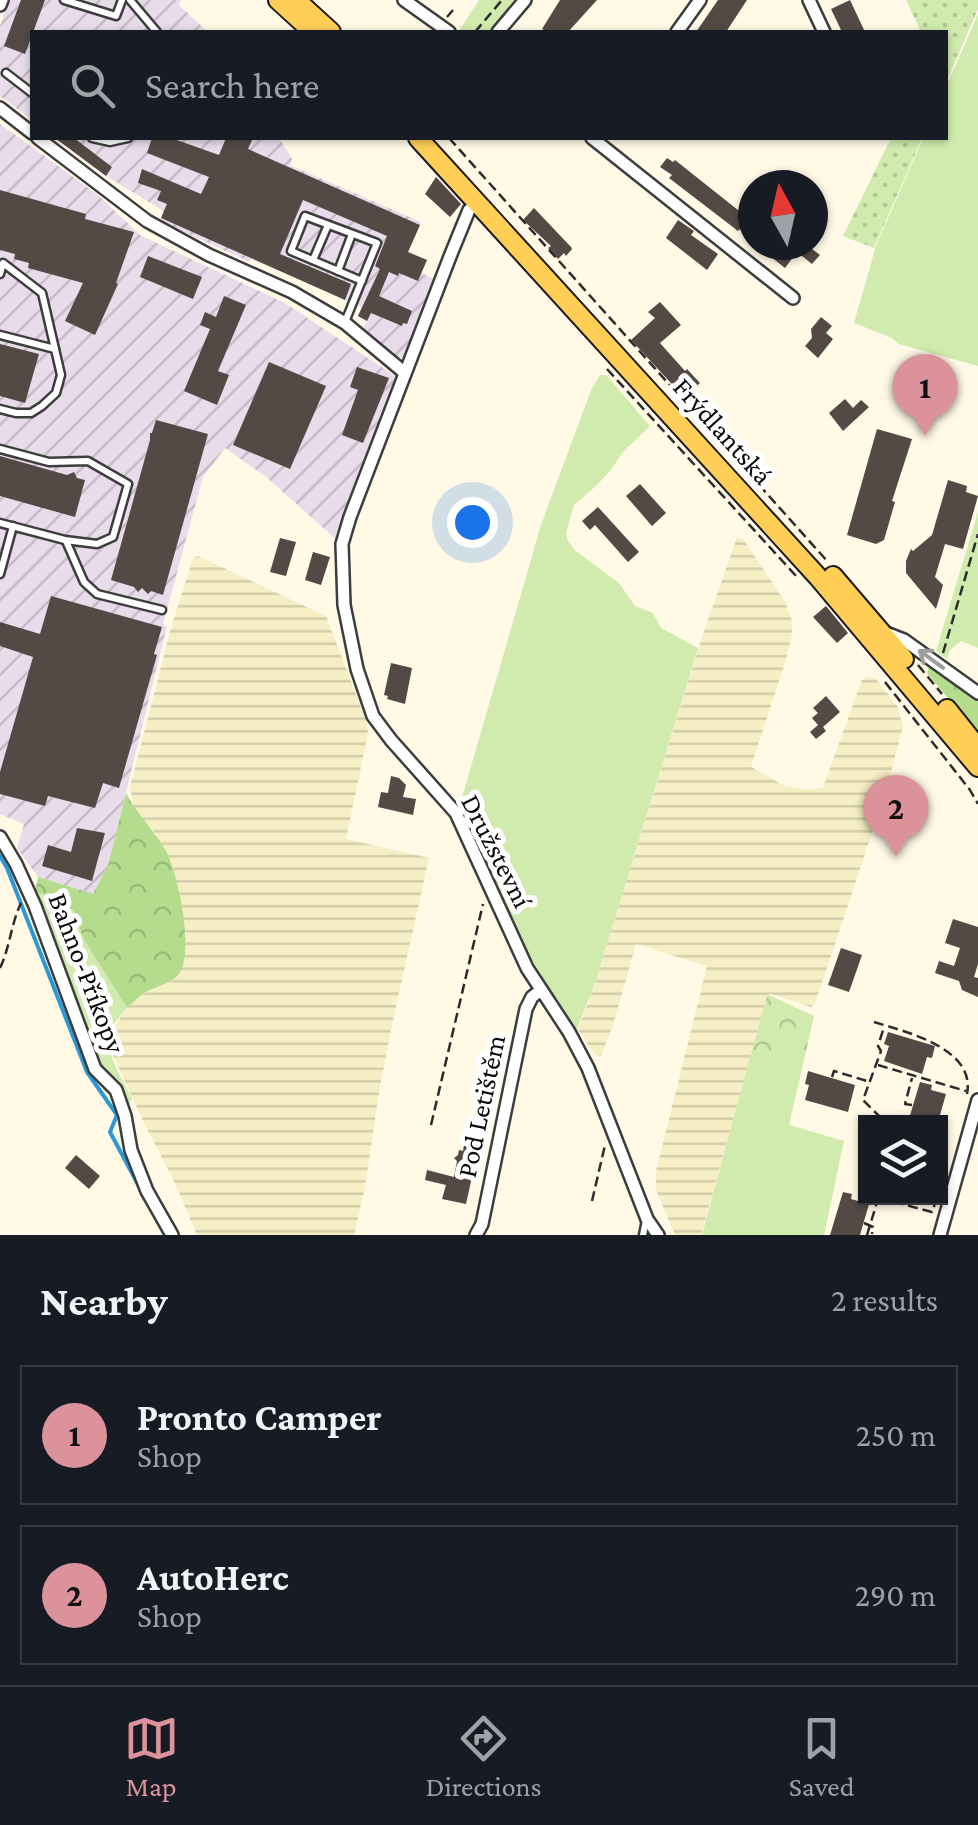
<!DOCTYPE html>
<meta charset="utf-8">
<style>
:root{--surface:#171b24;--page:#242831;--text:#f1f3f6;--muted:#9ea1a6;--line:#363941;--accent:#db929b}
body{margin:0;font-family:"Crimson Pro",serif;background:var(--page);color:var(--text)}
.controls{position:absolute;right:30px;bottom:30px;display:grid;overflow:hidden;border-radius:0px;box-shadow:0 2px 8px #0004}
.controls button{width:90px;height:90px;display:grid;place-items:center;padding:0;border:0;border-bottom:2px solid var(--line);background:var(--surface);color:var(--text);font:50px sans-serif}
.compass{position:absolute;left:738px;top:170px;width:90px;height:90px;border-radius:50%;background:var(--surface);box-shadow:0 2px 8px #0004;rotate:352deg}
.you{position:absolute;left:472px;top:522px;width:35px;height:35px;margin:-25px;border:8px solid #fff;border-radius:50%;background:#1a73e8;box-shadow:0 0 0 15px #1a73e833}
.badge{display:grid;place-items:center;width:65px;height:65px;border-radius:50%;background:var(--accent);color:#111;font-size:32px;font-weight:700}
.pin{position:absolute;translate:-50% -82px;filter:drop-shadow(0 2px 5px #0008)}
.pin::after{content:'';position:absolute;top:52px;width:35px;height:30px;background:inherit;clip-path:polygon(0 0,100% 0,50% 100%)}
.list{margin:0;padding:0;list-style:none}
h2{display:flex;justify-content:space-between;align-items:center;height:130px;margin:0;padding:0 40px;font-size:42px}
h2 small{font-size:32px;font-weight:400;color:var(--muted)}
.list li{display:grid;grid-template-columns:65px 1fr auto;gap:30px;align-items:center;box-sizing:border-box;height:140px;margin:0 20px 20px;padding:0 20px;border:2px solid var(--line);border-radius:0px}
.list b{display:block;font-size:38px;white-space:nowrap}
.list p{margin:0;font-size:32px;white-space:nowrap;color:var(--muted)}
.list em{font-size:32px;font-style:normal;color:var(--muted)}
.icon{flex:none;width:55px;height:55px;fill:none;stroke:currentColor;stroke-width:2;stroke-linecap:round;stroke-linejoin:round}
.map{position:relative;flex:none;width:978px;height:1235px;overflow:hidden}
.search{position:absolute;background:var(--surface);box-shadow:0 2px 8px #0004;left:30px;right:30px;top:30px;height:110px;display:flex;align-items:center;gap:25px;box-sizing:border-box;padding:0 35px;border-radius:0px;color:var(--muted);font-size:38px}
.sheet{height:450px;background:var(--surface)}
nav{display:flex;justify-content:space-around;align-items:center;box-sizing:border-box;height:140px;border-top:2px solid var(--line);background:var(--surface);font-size:28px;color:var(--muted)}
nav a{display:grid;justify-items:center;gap:5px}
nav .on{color:var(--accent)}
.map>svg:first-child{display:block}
</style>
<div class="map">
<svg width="978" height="1235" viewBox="0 0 978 1235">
<defs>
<pattern id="industrial-furrows" width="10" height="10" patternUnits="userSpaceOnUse" patternTransform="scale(2.5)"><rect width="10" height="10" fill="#e8dcea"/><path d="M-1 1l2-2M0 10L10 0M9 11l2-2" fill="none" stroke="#c6bbc7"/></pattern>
<pattern id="farmland-rules" width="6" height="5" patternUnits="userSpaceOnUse" patternTransform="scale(2.5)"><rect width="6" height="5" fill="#f6efc5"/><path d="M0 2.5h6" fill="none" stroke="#d2cca8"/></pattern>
<pattern id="forest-crowns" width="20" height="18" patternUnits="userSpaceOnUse" patternTransform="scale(2.5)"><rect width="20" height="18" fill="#b5dc8d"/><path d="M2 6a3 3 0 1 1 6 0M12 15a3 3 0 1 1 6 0" fill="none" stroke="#9abb78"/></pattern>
<pattern id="park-crowns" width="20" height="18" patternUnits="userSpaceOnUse" patternTransform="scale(2.5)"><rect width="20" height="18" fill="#d1ebaf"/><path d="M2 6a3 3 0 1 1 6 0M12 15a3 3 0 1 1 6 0" fill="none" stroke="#b2c895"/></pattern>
<pattern id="garden-dots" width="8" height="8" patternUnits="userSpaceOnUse" patternTransform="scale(2.5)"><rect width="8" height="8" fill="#d1ebaf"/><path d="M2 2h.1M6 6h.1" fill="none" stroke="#b2c895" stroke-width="1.8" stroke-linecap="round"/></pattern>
</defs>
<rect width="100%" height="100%" fill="#fff9e6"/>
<g fill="url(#industrial-furrows)">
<polygon points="9,0 181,0 179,5 208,32 32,32 32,120 0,96 0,26"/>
<polygon points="0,124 98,195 140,235 285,303 398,378 338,541 265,476 225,448 203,477 163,624 167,626 108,865 93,895 38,877 17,848 24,824 0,814"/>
<polygon points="55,138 279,138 292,159 290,165 421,222 408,253 427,260 421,273 435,279 404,358 394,357 362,331 367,321 358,316 362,307 258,261 251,259 250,262 160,221 164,211 106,176"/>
</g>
<g fill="url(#farmland-rules)">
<polygon points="737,537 743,539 786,603 792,622 792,635 785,663 751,766 753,768 785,786 807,790 823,787 862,680 868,676 876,679 898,707 903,727 883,800 815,1004 811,1007 771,994 768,995 701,1235 675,1235 656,1190 656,1171 707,966 636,944 614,1022 601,1056 594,1054 578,1030 596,980 701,640"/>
<polygon points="198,556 326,616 367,723 368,733 346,839 429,858 392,1025 380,1086 365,1187 354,1235 197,1235 175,1183 145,1125 110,1049 110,1033 127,1008 142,995 173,980 186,935 170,860 155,833 134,809 130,787 171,628 193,558"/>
</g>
<g fill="#d1ebaf">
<polygon points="479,0 515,0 490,32 458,32"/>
<polygon points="978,14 978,366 899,344 892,338 854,323 876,246 923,138 946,138 946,87"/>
<polygon points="600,375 606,375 650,426 622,453 611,470 596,486 574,505 566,533 568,541 576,551 619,583 635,606 653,613 661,628 698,648 596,980 576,1032 523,945 487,863 460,809 461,801 541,525 591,390"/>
<polygon points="978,512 978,648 961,641 950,650 947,659 936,651"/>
<path d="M34,891L73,910L84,940L127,1008C122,1014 115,1021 112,1028C101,1049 123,1079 132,1098L128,1109L97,1069Z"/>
<polygon points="752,1050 804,1060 789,1125 844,1141 824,1235 702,1235"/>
</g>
<g fill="url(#forest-crowns)">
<polygon points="930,664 978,701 978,734 927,673"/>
<path d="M126,793C137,814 154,830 166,851C178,873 195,953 179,974C171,984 156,986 145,993C138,997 133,1003 127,1008L84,940L73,910L35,891L38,877L93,894L108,865Z"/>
</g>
<polygon fill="url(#park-crowns)" points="769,995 814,1016 804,1060 752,1050 767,996"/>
<g fill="url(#garden-dots)">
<polygon points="906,0 978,0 978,9 946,83 946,32 921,32"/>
<polygon points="891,138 922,138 874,248 843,236"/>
</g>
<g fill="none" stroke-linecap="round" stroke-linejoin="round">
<polyline stroke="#2b99d5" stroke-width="4" points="0,856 7,868 87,1072 117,1115 110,1132 165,1235"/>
</g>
<g fill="#534a46">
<polygon points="21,0 45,0 25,54 4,46"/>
<polygon points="560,0 597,0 568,32 548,32 542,29"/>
<polygon points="718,0 747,0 726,32 696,32"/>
<polygon points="850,0 865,32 842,32 831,9"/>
<polygon points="55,138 74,138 112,167 106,176"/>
<polygon points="152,138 171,138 219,155 226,138 253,138 248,149 420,225 408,252 427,260 418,281 399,273 398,276 389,272 379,296 412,311 407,324 403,323 402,326 371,313 367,321 358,316 380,269 375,266 387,236 303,200 280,254 351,284 345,300 161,218 167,204 157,200 161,191 138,183 142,169 201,194 209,177 147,153"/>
<polygon points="667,158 673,162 675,160 753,222 745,233 740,229 738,231 669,178 672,175 660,167"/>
<polygon points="436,177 461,204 450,217 425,194"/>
<polygon points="0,190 86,214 85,219 134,232 116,283 118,284 95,335 65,321 83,283 28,268 29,263 14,259 15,254 0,250"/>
<polygon points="534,208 571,247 572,249 566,256 564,253 558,259 548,248 551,246 523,220"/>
<polygon points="678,220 694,231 691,235 718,254 707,270 666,238"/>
<polygon points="756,245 807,245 820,255 812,264 797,252 785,268"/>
<polygon points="148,256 202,277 193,299 140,277"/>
<polygon points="224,296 246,305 218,371 229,375 217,405 184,391 210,329 200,325 205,312 216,317"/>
<polygon points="660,302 681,325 660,343 685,371 687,369 700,383 684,397 631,340 655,318 648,312"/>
<polygon points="821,317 832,326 826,333 833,339 818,358 805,346 812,338 811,329"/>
<polygon points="0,344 39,354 25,403 0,396"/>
<polygon points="269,362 326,386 290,469 233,445"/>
<polygon points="357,367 389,378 363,443 342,435 358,390 350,387"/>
<polygon points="845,399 853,408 861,400 869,407 843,431 829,413"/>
<polygon points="156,420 208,434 163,595 151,591 148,594 142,588 138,592 134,587 111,580 150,440 150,433 152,433"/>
<polygon points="877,429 912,439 892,501 895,502 884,540 876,544 847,535"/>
<polygon points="0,456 67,475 74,472 77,478 85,480 75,517 0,496"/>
<polygon points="948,480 967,486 966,492 978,496 963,549 945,544 935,577 943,585 936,609 906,573 906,561 911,549 913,551 932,535"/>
<polygon points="640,484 666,513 652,526 626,496"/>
<polygon points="598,507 639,552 628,562 595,525 590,530 582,521"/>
<polygon points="280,538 296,542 286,576 270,572"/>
<polygon points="313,552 330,557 321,585 305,580"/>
<polygon points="51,596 162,627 154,654 157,655 119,788 103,783 95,808 48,796 45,806 0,794 0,772 33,657 0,646 0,622 40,634"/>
<polygon points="826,606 848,633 837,643 813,617"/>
<polygon points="391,663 412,668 405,704 387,699 388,696 384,695"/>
<polygon points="826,696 840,712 823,727 826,731 816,739 810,732 818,725 812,718 818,713 813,708"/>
<polygon points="391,776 399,778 406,785 403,797 416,799 413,815 378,807 381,792 388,793"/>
<polygon points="77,828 105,833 92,881 42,866 48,845 71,852"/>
<polygon points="953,919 978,927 978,964 974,977 978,978 978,997 962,990 959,981 935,973 939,961 954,966 960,948 945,943"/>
<polygon points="841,948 862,955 849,992 828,985"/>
<polygon points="888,1032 935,1046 932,1058 927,1057 922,1074 884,1061 889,1046 884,1044"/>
<polygon points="808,1071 855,1085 848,1112 805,1100 809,1085 805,1084"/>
<polygon points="920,1082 932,1085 931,1090 946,1094 938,1122 908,1122"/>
<polygon points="465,1139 477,1141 475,1153 477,1154 466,1204 442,1199 446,1185 425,1180 427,1170 454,1177 457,1161 454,1158 458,1155 459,1150 463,1151"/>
<polygon points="76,1155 100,1176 89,1189 65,1168"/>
<polygon points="843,1192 852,1194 851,1199 869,1204 860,1235 830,1235"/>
</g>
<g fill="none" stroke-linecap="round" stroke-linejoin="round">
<g stroke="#3d3d3d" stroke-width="11">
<g id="service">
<polyline points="64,0 116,16 122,0"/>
<polyline points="130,0 157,32"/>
<polyline points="6,73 32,93"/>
<polyline points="92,138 110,142 128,138"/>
<polyline points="313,260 328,225"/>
<polyline points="338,271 352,234"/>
<polyline points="0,274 3,263 42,293 61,375 56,393 42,406 31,413 16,413 0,409"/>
<polyline points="345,322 377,243 305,216 291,251 362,281"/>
<polyline points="0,335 55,349"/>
<polyline points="0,449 49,462 88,461 128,484 113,537 97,544 65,540 0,523"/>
<polyline points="66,541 84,582 97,594 162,610"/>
<polyline points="0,574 13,526"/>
<polyline points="643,1235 646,1220"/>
</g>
</g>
<g stroke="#3d3d3d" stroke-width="16">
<g id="minor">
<polyline points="404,0 449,32"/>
<polyline points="809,0 824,32"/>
<polyline points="0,5 2,0"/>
<polyline points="498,32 525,0"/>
<polyline points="677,32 700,0"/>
<polyline points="0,108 32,133"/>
<polyline points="38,138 147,221 209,255 292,292 345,323 405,373"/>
<polyline points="592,138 793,298"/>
<polyline points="478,202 469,210 451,254 350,517 342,544 344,605 357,669 373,716 391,740 456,813 527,968 569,1032 588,1068 647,1219 658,1235"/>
<polyline points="881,631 904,640 978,693"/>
<polyline points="0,837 16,864 35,906 95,1069 116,1090 125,1116 131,1150 147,1191 172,1235"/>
<polyline points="476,1235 482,1224 526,1009 532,997 541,990"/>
<polyline points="940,1235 978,1100"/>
</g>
</g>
<g stroke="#1b1b1b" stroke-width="22">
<g id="primary">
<polyline points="278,0 313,32"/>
<polyline points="296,0 331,32"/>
<polyline points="418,138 818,577 978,767"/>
<polyline points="833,576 904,659"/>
<polyline points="947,709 978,748"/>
</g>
</g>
<g stroke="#2c2c2c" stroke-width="2.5" stroke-dasharray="10 5" stroke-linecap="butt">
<polyline points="447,17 453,10"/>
<polyline points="475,32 502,0"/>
<polyline points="449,138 828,562"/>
<polyline points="607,369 797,577"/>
<polyline points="943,653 978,534"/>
<polyline points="918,665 942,694"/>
<polyline points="885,682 970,790 978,804"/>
<path d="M0,968C10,947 11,924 21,903"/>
<path d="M874,1022C906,1032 976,1048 967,1094"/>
<polyline points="878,1065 966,1091"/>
<polyline points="832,1077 834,1071 867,1081"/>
<polyline points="912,1105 905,1104 912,1078"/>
<polyline points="878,1119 879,1116 863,1100 881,1051 878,1046 884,1027"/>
<polyline points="431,1125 483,904"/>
<polyline points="940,1185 947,1164"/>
<polyline points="879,1198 932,1212 937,1198"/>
<polyline points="592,1201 605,1145"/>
<polyline points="864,1223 873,1227 872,1234"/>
<polyline points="867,1235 878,1199"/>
</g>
<use href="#service" stroke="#fff" stroke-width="6"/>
<use href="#minor" stroke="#fff" stroke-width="11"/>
<use href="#primary" stroke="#ffce56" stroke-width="18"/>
</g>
<defs><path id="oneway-shaft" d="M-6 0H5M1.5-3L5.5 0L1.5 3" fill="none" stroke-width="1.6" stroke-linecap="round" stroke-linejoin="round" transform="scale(2.5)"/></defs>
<use stroke="#9d9d9d" href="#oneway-shaft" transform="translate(931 659) rotate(-144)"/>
<g text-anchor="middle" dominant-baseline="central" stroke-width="10" stroke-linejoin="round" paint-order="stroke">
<g font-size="28" fill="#0a0a0a" stroke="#fff">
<text transform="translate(723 431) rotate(48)">Frýdlantská</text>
<text transform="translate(497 851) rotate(63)">Družstevní</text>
<text transform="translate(87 973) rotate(69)">Bahno-Příkopy</text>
<text transform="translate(481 1106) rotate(-78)">Pod Letištěm</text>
</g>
</g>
</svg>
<div class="controls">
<button><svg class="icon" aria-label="layers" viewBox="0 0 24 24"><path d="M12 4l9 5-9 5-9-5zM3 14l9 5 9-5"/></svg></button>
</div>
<svg class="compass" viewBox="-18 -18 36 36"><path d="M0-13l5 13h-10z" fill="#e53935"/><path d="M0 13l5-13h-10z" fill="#9ea1a6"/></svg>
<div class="you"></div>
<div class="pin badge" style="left:925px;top:436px">1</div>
<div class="pin badge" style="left:896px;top:857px">2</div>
<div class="search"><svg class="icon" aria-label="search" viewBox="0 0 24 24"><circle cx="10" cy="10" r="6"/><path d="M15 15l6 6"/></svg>Search here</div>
</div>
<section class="sheet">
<h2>Nearby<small>2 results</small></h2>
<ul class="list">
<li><span class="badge">1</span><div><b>Pronto Camper</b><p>Shop</p></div><em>250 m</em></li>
<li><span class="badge">2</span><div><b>AutoHerc</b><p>Shop</p></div><em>290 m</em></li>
</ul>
</section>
<nav>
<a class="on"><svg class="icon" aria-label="map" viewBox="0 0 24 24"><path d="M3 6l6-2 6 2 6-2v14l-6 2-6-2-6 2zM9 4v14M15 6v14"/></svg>Map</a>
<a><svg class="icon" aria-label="directions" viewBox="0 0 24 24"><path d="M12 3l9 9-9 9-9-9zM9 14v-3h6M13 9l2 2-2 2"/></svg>Directions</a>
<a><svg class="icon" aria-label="saved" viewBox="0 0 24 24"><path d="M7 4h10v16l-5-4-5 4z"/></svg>Saved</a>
</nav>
